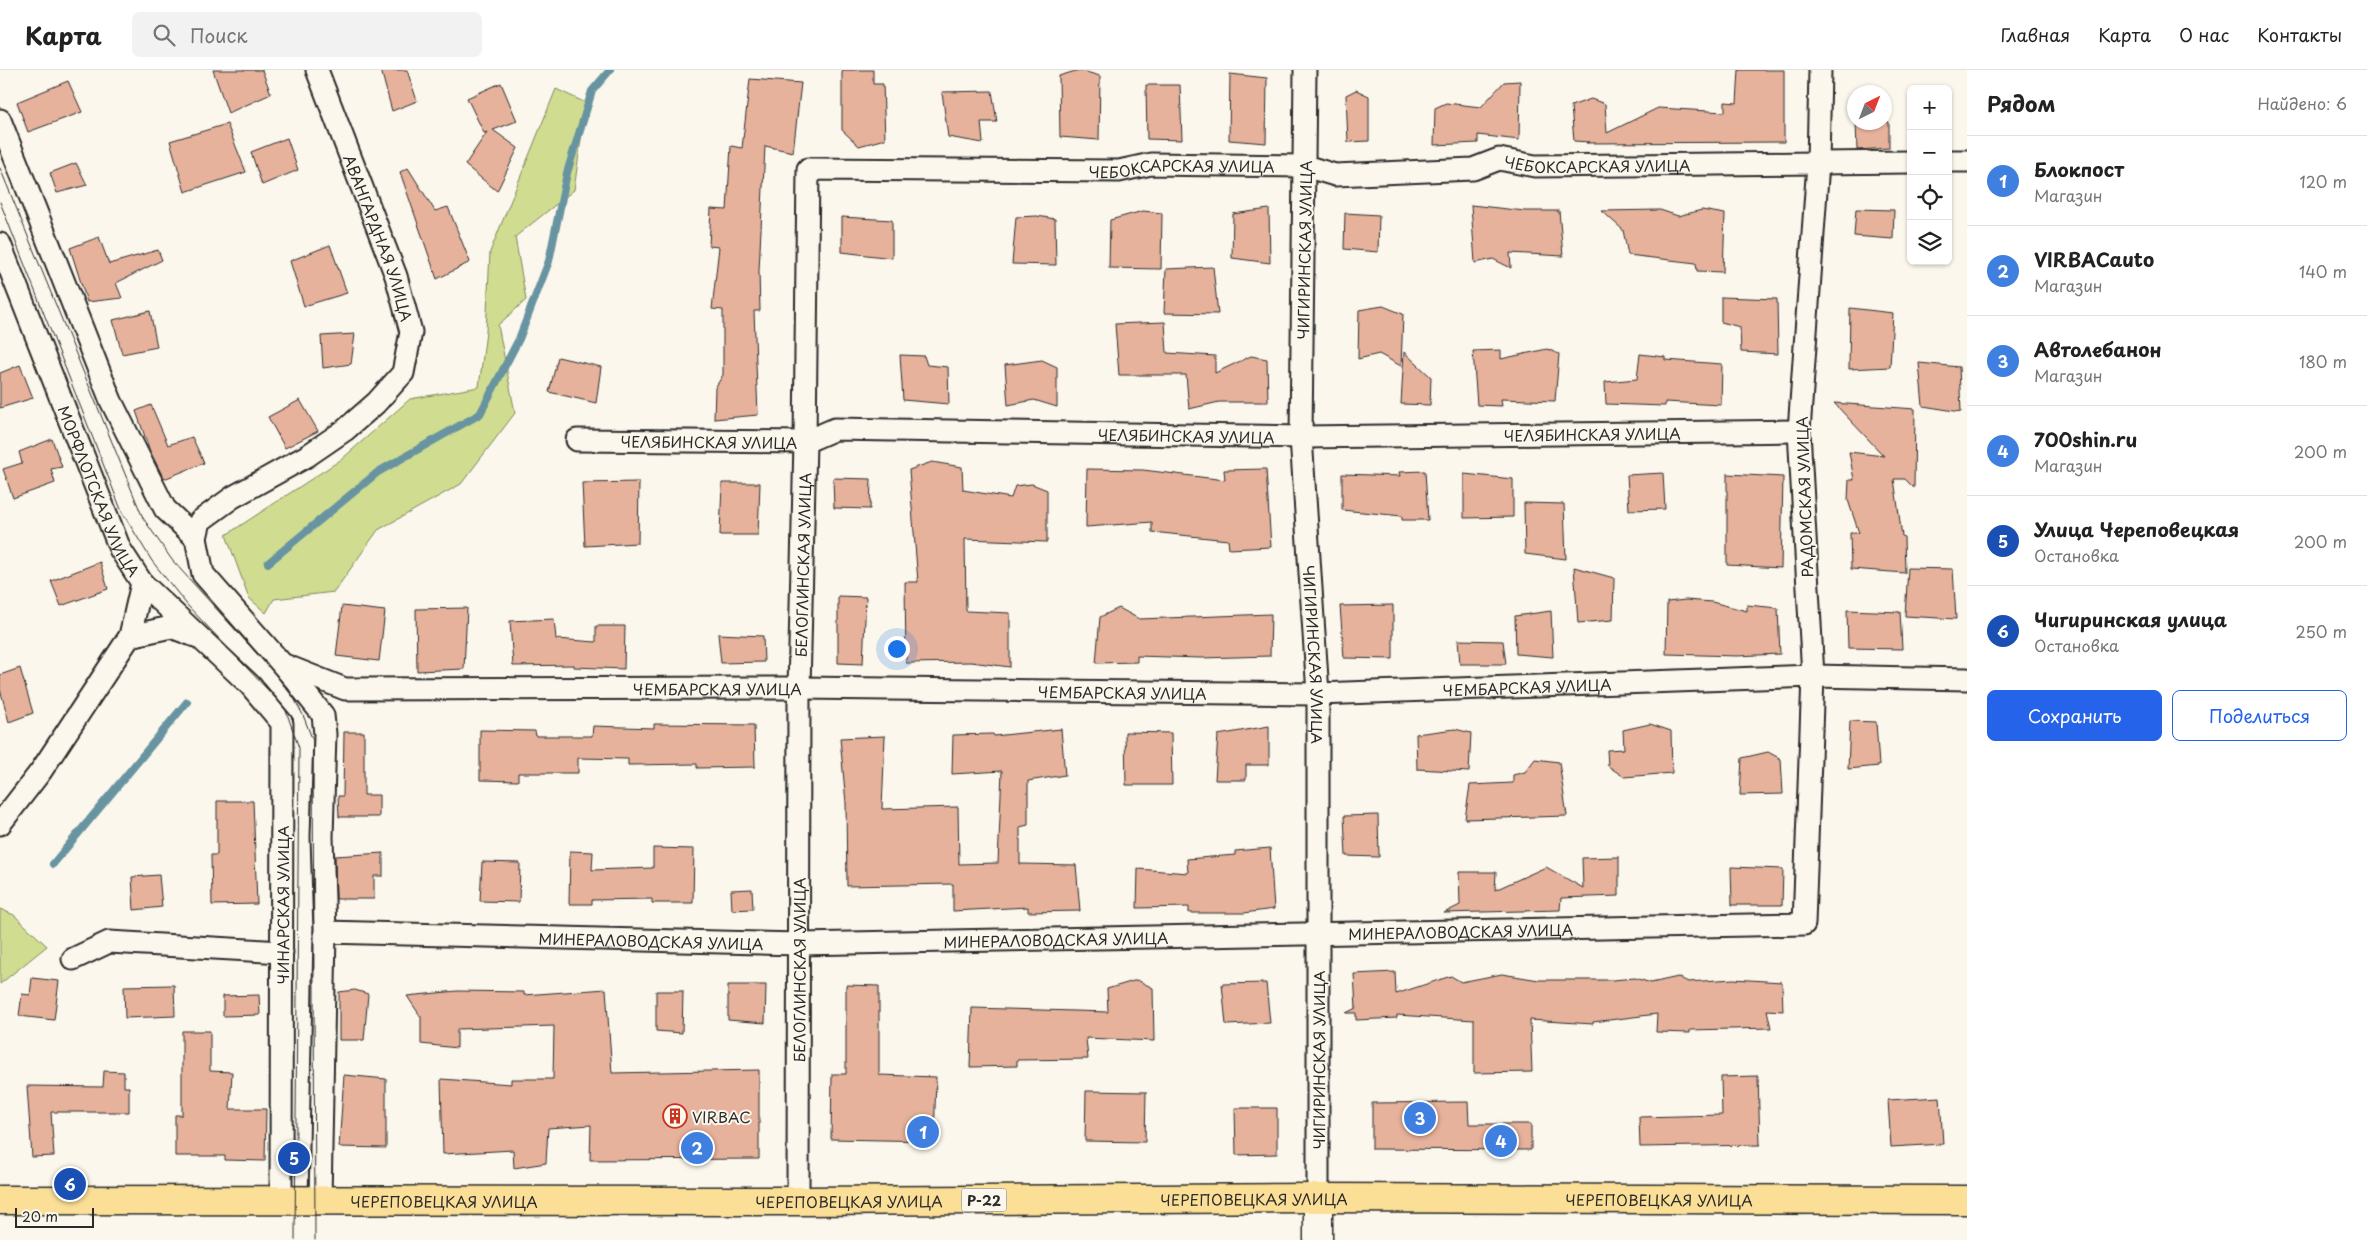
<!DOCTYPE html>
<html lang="ru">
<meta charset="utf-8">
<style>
:root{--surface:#fff;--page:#f2f2f2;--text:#222;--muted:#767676;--line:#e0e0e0;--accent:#2563eb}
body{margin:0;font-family:"Playpen Sans",sans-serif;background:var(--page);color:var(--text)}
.controls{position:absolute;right:15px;top:15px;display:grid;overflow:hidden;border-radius:8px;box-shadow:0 1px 4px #0004}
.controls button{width:45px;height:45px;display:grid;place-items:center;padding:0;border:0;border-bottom:1px solid var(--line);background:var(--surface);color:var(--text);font:25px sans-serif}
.compass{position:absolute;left:1847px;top:15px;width:45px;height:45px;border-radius:50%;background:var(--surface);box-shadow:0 1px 4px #0004;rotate:42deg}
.scale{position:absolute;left:15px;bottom:12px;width:79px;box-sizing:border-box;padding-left:5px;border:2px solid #2b2b2b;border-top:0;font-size:14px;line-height:18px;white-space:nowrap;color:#2b2b2b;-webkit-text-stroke:4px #fbf7ec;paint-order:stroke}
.you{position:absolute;left:896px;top:578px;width:18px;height:18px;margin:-12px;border:4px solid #fff;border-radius:50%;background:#1a73e8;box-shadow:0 0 0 8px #1a73e833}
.badge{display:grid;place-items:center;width:32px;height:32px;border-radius:50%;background:var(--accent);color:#fff;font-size:16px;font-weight:700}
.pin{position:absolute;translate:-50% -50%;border:2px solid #fff;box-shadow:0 1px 5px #0006}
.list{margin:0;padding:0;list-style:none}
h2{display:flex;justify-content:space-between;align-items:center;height:65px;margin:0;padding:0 20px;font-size:21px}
h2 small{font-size:16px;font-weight:400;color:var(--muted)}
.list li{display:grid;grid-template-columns:32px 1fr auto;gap:15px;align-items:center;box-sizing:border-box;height:90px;padding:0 20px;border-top:1px solid var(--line)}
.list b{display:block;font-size:19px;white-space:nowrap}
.list p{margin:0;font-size:16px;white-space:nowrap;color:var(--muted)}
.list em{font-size:16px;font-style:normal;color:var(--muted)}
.actions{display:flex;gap:10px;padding:15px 20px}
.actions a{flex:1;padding:11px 0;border:1px solid var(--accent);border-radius:8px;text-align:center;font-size:18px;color:var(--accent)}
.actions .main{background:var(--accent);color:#fff}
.icon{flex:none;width:28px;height:28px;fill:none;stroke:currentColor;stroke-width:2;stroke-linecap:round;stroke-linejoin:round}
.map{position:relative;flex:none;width:1967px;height:1170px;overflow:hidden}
header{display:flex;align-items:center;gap:30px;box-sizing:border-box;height:70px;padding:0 25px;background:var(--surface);border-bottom:1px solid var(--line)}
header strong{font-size:24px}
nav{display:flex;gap:28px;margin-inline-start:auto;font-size:18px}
.search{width:350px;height:45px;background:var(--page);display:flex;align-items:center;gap:12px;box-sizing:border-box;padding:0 18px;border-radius:8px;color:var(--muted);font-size:19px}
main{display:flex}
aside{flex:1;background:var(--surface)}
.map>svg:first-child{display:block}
</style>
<header>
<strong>Карта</strong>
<div class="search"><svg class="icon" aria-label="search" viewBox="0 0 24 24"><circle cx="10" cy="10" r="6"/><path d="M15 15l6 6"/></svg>Поиск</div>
<nav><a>Главная</a><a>Карта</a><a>О нас</a><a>Контакты</a></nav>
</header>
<main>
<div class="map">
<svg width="1967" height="1170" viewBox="0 0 1967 1170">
<rect width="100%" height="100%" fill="#fbf7ec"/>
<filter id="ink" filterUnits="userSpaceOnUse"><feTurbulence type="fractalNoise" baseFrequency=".02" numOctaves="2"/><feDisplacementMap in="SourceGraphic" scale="10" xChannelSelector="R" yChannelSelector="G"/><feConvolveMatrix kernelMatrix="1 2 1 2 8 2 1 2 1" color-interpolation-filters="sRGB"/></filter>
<g filter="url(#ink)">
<g fill="#d0dd90" stroke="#7e845e">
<polygon points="556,19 586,33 574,120 515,167 526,230 498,255 515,343 461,414 378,460 334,522 274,529 266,543 249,528 226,465 342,389 410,329 479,317 486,262 490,182"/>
<polygon points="0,839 14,845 47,876 0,914"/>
</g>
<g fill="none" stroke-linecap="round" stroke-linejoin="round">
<g stroke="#6794a1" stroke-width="8">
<polyline points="268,493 378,402 480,344 519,269 549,191 567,103 592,21 610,0"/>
<polyline points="53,794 187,632"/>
</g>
</g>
<g fill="#e7b29c" stroke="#2b2b2b">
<polygon points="213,0 262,0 271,24 228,43"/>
<polygon points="381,0 407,0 417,31 392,41"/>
<polygon points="842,0 873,0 873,14 883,14 885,69 859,76 842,60"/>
<polygon points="1079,0 1100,6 1099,70 1060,67 1059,6"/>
<polygon points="1739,0 1784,0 1784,72 1586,73 1589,72 1574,71 1571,36 1591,29 1605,34 1607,63 1658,38 1725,42 1725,32 1737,33"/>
<polygon points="1230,4 1267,8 1266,73 1229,70"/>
<polygon points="750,9 801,13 793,82 765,76 759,201 760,241 754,241 758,345 714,349 715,318 723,305 723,240 712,239 719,177 709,176 711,139 727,140 731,76 742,78"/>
<polygon points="68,11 82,42 28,62 17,32"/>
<polygon points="1520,11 1519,70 1478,65 1478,73 1434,75 1435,38 1446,33 1481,37 1504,12"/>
<polygon points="501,13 517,51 493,60 518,78 497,121 465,95 487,62 484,63 467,28"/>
<polygon points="1146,15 1180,15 1182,70 1147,69"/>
<polygon points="1356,20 1369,26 1369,71 1348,72 1346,25"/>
<polygon points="992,21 997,52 981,52 983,73 948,67 942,22"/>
<polygon points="1856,52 1889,52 1889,78 1857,80"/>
<polygon points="227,54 246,102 185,122 170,71"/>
<polygon points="287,68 298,100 262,115 251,82"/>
<polygon points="76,93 87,115 57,123 50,103"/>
<polygon points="408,98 435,141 448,137 470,192 437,209 400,102"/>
<polygon points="1471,135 1525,141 1559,141 1563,186 1510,183 1511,198 1493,189 1475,193"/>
<polygon points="1269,139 1270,193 1232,188 1233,144"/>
<polygon points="1856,139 1894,140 1893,169 1854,166"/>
<polygon points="1660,140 1678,146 1702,140 1725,144 1723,202 1697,201 1696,193 1628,185 1623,160 1602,141"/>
<polygon points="1143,141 1162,143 1161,199 1109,198 1110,150"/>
<polygon points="1345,143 1379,145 1378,182 1344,179"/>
<polygon points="1037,146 1055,149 1056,195 1012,194 1016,147"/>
<polygon points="842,147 892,150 892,188 842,182"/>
<polygon points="99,167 109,194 158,180 162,190 116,213 122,228 87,232 70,178"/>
<polygon points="330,175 347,223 304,236 290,191"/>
<polygon points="1213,197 1218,244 1164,243 1166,199"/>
<polygon points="1721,227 1777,229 1778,284 1741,282 1740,257 1721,252"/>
<polygon points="1383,236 1403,244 1401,296 1379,284 1358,289 1359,240"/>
<polygon points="1850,238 1893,243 1890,297 1849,299"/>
<polygon points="150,241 157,277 122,284 113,250"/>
<polygon points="1165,252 1167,283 1215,286 1215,303 1251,286 1267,289 1268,332 1219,332 1189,339 1186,305 1119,305 1115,254"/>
<polygon points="355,264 351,294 323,298 321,266"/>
<polygon points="1547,279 1559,284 1555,331 1501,329 1502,336 1477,335 1473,281 1501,280 1501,289"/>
<polygon points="1404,282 1431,307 1430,335 1401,334"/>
<polygon points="1640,284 1665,287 1665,290 1722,294 1721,335 1665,332 1665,336 1606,334 1605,312 1637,309"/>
<polygon points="900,285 924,286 927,295 948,297 949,334 903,330"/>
<polygon points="558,287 601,297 596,333 549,322"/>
<polygon points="1042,290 1057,297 1057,337 1034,330 1008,335 1005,295"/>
<polygon points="1919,293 1959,297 1961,342 1923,336"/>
<polygon points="20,295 33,328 0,338 0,303"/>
<polygon points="300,330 318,361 285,378 268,347"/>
<polygon points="1834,333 1915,339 1914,418 1905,409 1894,409 1902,466 1904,467 1905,503 1851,499 1850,463 1859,463 1848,430 1849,410 1854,410 1849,382 1884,386"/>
<polygon points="151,335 168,375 192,367 204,393 164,409 150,381 136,341"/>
<polygon points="52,369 62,397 51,399 55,413 13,428 3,399 22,393 19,382"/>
<polygon points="932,392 962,397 963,420 1011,428 1015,416 1032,414 1047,420 1047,472 965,469 966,541 1010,543 1010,597 971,592 906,593 905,512 918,512 909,400"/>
<polygon points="1087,399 1143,400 1225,410 1224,400 1266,399 1271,477 1229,479 1228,470 1152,462 1152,452 1086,457"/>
<polygon points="1425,401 1428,450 1402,450 1402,446 1342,440 1342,404 1400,406 1399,402"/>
<polygon points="1663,403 1665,439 1629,440 1627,405"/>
<polygon points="1464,404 1513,409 1513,447 1464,448"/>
<polygon points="1727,404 1783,407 1781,498 1727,495"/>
<polygon points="833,408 871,409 870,439 834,438"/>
<polygon points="639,412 638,473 585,476 582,413"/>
<polygon points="722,413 760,413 758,465 720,465"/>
<polygon points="1524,433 1564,434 1566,489 1525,484"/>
<polygon points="100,492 108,519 61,536 51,511"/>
<polygon points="1574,497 1614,508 1613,550 1578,553"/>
<polygon points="1908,498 1953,499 1956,549 1905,546"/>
<polygon points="838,526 866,527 863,594 838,593"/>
<polygon points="1686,530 1712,532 1747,541 1747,535 1778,538 1780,584 1737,586 1666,584 1667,532"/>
<polygon points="1393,535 1393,589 1344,588 1340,536"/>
<polygon points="342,536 385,541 379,591 336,586"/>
<polygon points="467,538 464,599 417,601 416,539"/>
<polygon points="1119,538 1139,549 1271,544 1270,586 1201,588 1137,586 1137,592 1096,593 1100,547"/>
<polygon points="1847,540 1900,542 1902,579 1848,578"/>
<polygon points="1551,541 1553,587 1516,584 1515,546"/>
<polygon points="554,549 556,569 596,572 596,556 625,556 624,599 574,597 574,595 513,596 510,551"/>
<polygon points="718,564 763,566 764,592 721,593"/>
<polygon points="1458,570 1503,571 1506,594 1460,594"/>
<polygon points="20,598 33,643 9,652 0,619 0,605"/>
<polygon points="1850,651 1876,652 1879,696 1848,699"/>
<polygon points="654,654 754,655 755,697 697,698 697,694 628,695 628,689 578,688 578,703 518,703 518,711 480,710 480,660 535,661 536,666 592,666 593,656 654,658"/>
<polygon points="1650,654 1671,661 1672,703 1624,707 1608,696 1607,680 1624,679 1623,660"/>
<polygon points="1269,656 1269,695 1246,695 1246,710 1215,710 1218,665"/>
<polygon points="1061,659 1065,705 1028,711 1028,755 1020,757 1020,794 1076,795 1080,841 1028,842 1028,837 953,841 953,814 847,816 846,733 840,668 885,666 882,739 958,737 959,794 998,793 1002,701 952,704 953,665 993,664 994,666"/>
<polygon points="1455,659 1471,663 1469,702 1417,699 1416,664"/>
<polygon points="344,662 364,662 364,725 379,725 379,747 339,747 338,726 343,726"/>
<polygon points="1125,662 1171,663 1172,715 1126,715"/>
<polygon points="1768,682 1781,689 1783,724 1740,725 1742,688"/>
<polygon points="1535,689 1559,692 1567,746 1465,749 1470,715 1513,713 1513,705 1525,702"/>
<polygon points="217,731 253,731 257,834 212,835 211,785 217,785"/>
<polygon points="1378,745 1379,787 1346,786 1344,746"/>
<polygon points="653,778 694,779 693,833 652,833 652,829 592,830 592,834 569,834 570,781 593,782 592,800 653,798"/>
<polygon points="1270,778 1274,839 1244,843 1189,843 1189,837 1137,838 1138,799 1188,803 1187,789 1235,785 1235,781"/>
<polygon points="383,783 383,806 374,806 374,829 336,829 335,786"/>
<polygon points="1619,787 1619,826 1561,828 1560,840 1444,843 1460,835 1459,802 1496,802 1495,820 1546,797 1583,818 1582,788"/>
<polygon points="482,792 520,793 519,832 480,831"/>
<polygon points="1731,797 1783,799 1782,835 1732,835"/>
<polygon points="159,805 162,837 134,840 132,807"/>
<polygon points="752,819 753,839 732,840 731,820"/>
<polygon points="1395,902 1396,924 1451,906 1461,912 1502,904 1539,910 1613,910 1635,908 1651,913 1678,907 1688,912 1733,909 1782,912 1783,941 1767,940 1771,958 1690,960 1690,963 1656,962 1657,944 1593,952 1593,954 1530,950 1532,1002 1474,1003 1474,950 1397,945 1397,948 1356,950 1356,943 1346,943 1356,938 1354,904"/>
<polygon points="32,908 59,911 54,950 19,946 22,924 30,925"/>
<polygon points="1137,910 1153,918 1154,971 1086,968 1088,989 1017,990 1017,996 970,997 972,938 1108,942 1107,919"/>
<polygon points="1266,913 1270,953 1226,955 1222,914"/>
<polygon points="174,915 175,946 125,948 124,916"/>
<polygon points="728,915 766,915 765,953 728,950"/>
<polygon points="846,915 879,916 879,1005 936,1007 934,1071 831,1069 832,1004 846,1004"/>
<polygon points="606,919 612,1003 759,1000 759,1089 590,1090 591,1055 548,1058 546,1093 514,1098 513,1080 443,1084 441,1009 511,1014 511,1009 553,1009 554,956 457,959 457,978 421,974 421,947 407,926 457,921 524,922 524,925"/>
<polygon points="355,920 368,924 364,970 339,970 339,922"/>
<polygon points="656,921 683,921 682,963 656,961"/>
<polygon points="259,925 260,945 223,946 223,926"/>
<polygon points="182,961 210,961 210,1001 232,1002 230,1039 266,1039 265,1091 225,1090 225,1086 175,1086 175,1045 182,1045"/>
<polygon points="104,1001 124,1002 124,1017 129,1017 129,1042 51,1042 54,1086 32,1087 27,1016 103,1017"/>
<polygon points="344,1005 386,1009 386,1078 339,1077"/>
<polygon points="1758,1006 1760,1075 1640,1077 1639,1047 1722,1045 1721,1007"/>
<polygon points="1086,1021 1146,1022 1145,1072 1085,1071"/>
<polygon points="1940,1027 1943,1074 1891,1077 1888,1030"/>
<polygon points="1468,1032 1469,1054 1531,1054 1531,1080 1372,1079 1372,1033"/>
<polygon points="1235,1038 1277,1038 1277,1084 1236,1085"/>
</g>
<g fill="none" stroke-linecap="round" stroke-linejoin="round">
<g stroke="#2b2b2b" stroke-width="25">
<g id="minor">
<path id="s1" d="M317,0L396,206L411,262L403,303L376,333L345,360L307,386L233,427L200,451L196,468L203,504L282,594L323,645L325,664L322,767L325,862"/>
<path id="s2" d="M1305,0L1301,367L1318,624V1128"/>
<polyline points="0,50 111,331 165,439 196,468"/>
<polyline points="1948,91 1967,91"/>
<path id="s3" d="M0,174L120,479L142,513L130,566L41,701L0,754"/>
<path id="s4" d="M577,370L805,372L835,359L1301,367L1799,361"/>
<polyline points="142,513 250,615 282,653 281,1131"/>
<polyline points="130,566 171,557 195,566"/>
<path id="s5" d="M282,594L345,619L799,618L1318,624L1813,606L1967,609"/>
<polyline points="73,889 109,872 282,882"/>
<path id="s6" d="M320,1131L325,862L800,874L1804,854L1813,606L1799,361L1818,93L1820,0"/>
<path id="s7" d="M798,1131L799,618L805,372L808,99L1119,101L1151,94L1305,96L1335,105L1473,99L1499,89L1535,96L1911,92"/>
</g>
</g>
<g stroke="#2b2b2b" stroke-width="31">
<polyline id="tertiary" points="1318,1128 1318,1170"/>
</g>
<g stroke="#2b2b2b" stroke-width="31">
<g id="trunk">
<path id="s8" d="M0,1130L798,1131L1318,1128L1967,1130"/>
</g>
</g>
<use href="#minor" stroke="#fbf7ec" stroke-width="21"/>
<use href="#tertiary" stroke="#fbf7ec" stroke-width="28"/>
<use href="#trunk" stroke="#fbdf96" stroke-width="28"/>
<g stroke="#2b2b2b" stroke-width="1">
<polyline points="0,98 143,448 172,490 289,619 303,645 313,671 315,1170"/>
<polyline points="0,132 122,442 152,491 188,536 285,638 299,678 295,1170"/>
</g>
</g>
</g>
<defs>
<g id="building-ring" transform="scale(1.25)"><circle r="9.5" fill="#fbf7ec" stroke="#c8321e" stroke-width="1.5"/><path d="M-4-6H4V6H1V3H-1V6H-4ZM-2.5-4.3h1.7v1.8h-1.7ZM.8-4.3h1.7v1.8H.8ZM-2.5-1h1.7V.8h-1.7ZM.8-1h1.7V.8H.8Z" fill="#c8321e"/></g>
</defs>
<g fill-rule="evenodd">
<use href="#building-ring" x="675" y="1046"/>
</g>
<g text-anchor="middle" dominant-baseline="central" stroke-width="4" stroke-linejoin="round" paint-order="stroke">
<rect fill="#fbf7ec" stroke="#696865" stroke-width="1" x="961.5" y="1118.5" width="45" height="23" rx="4"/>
<g font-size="14" font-weight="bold" fill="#2b2b2b">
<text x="984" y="1130">Р-22</text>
</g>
<g font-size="15" fill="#2b2b2b" stroke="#fbf7ec">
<text stroke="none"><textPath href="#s7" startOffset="1826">ЧЕБОКСАРСКАЯ УЛИЦА</textPath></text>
<text stroke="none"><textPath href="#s7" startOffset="1406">ЧЕБОКСАРСКАЯ УЛИЦА</textPath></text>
<text stroke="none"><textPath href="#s1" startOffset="179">АВАНГАРДНАЯ УЛИЦА</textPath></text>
<text transform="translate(1304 180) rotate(-89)">ЧИГИРИНСКАЯ УЛИЦА</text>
<text stroke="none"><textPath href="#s4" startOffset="1018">ЧЕЛЯБИНСКАЯ УЛИЦА</textPath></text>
<text stroke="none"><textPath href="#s4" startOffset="612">ЧЕЛЯБИНСКАЯ УЛИЦА</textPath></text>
<text stroke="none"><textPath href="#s4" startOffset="132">ЧЕЛЯБИНСКАЯ УЛИЦА</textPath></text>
<text stroke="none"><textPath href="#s3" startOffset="266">МОРФЛОТСКАЯ УЛИЦА</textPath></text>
<text transform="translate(1804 427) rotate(-92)">РАДОМСКАЯ УЛИЦА</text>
<text stroke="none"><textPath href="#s7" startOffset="636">БЕЛОГЛИНСКАЯ УЛИЦА</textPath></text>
<text stroke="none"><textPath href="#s2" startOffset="585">ЧИГИРИНСКАЯ УЛИЦА</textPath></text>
<text stroke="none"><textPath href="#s5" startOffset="1250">ЧЕМБАРСКАЯ УЛИЦА</textPath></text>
<text stroke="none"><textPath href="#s5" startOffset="440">ЧЕМБАРСКАЯ УЛИЦА</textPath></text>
<text stroke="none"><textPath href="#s5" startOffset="845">ЧЕМБАРСКАЯ УЛИЦА</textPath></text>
<text transform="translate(282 835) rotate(-90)">ЧИНАРСКАЯ УЛИЦА</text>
<text stroke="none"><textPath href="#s6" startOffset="1405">МИНЕРАЛОВОДСКАЯ УЛИЦА</textPath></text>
<text stroke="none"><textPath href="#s6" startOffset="1000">МИНЕРАЛОВОДСКАЯ УЛИЦА</textPath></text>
<text stroke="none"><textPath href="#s6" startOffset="595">МИНЕРАЛОВОДСКАЯ УЛИЦА</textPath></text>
<text stroke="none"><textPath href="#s7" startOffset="231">БЕЛОГЛИНСКАЯ УЛИЦА</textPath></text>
<text transform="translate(1318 990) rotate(-90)">ЧИГИРИНСКАЯ УЛИЦА</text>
<text stroke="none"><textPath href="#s8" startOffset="1254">ЧЕРЕПОВЕЦКАЯ УЛИЦА</textPath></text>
<text stroke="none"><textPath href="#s8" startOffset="1659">ЧЕРЕПОВЕЦКАЯ УЛИЦА</textPath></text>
<text stroke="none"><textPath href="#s8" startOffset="444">ЧЕРЕПОВЕЦКАЯ УЛИЦА</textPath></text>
<text stroke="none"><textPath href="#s8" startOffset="849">ЧЕРЕПОВЕЦКАЯ УЛИЦА</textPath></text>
</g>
<g font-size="15" fill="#2b2b2b" stroke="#fbf7ec" text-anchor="start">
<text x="692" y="1046">VIRBAC</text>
</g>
</g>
</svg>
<div class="controls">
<button>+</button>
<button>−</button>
<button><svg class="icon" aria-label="locate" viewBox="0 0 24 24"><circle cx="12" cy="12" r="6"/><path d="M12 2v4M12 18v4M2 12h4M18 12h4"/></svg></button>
<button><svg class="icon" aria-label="layers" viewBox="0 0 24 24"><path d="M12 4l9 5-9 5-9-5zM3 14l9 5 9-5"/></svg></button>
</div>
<svg class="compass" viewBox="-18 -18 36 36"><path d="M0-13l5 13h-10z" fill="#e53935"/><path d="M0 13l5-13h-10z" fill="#767676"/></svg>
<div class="scale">20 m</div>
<div class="you"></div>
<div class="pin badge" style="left:923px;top:1062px;background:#3f7fe0">1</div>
<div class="pin badge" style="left:697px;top:1078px;background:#3f7fe0">2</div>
<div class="pin badge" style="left:1420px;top:1048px;background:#3f7fe0">3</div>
<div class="pin badge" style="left:1501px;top:1071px;background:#3f7fe0">4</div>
<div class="pin badge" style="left:294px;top:1088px;background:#1a4fb4">5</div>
<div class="pin badge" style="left:70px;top:1114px;background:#1a4fb4">6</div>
</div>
<aside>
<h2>Рядом<small>Найдено: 6</small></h2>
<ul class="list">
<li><span class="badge" style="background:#3f7fe0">1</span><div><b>Блокпост</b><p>Магазин</p></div><em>120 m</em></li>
<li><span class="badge" style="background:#3f7fe0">2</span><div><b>VIRBACauto</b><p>Магазин</p></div><em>140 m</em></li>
<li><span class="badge" style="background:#3f7fe0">3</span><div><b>Автолебанон</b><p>Магазин</p></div><em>180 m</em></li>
<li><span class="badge" style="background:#3f7fe0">4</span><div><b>700shin.ru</b><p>Магазин</p></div><em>200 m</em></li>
<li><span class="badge" style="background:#1a4fb4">5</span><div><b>Улица Череповецкая</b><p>Остановка</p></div><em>200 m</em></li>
<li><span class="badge" style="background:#1a4fb4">6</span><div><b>Чигиринская улица</b><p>Остановка</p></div><em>250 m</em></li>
</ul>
<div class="actions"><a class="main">Сохранить</a><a>Поделиться</a></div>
</aside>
</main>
